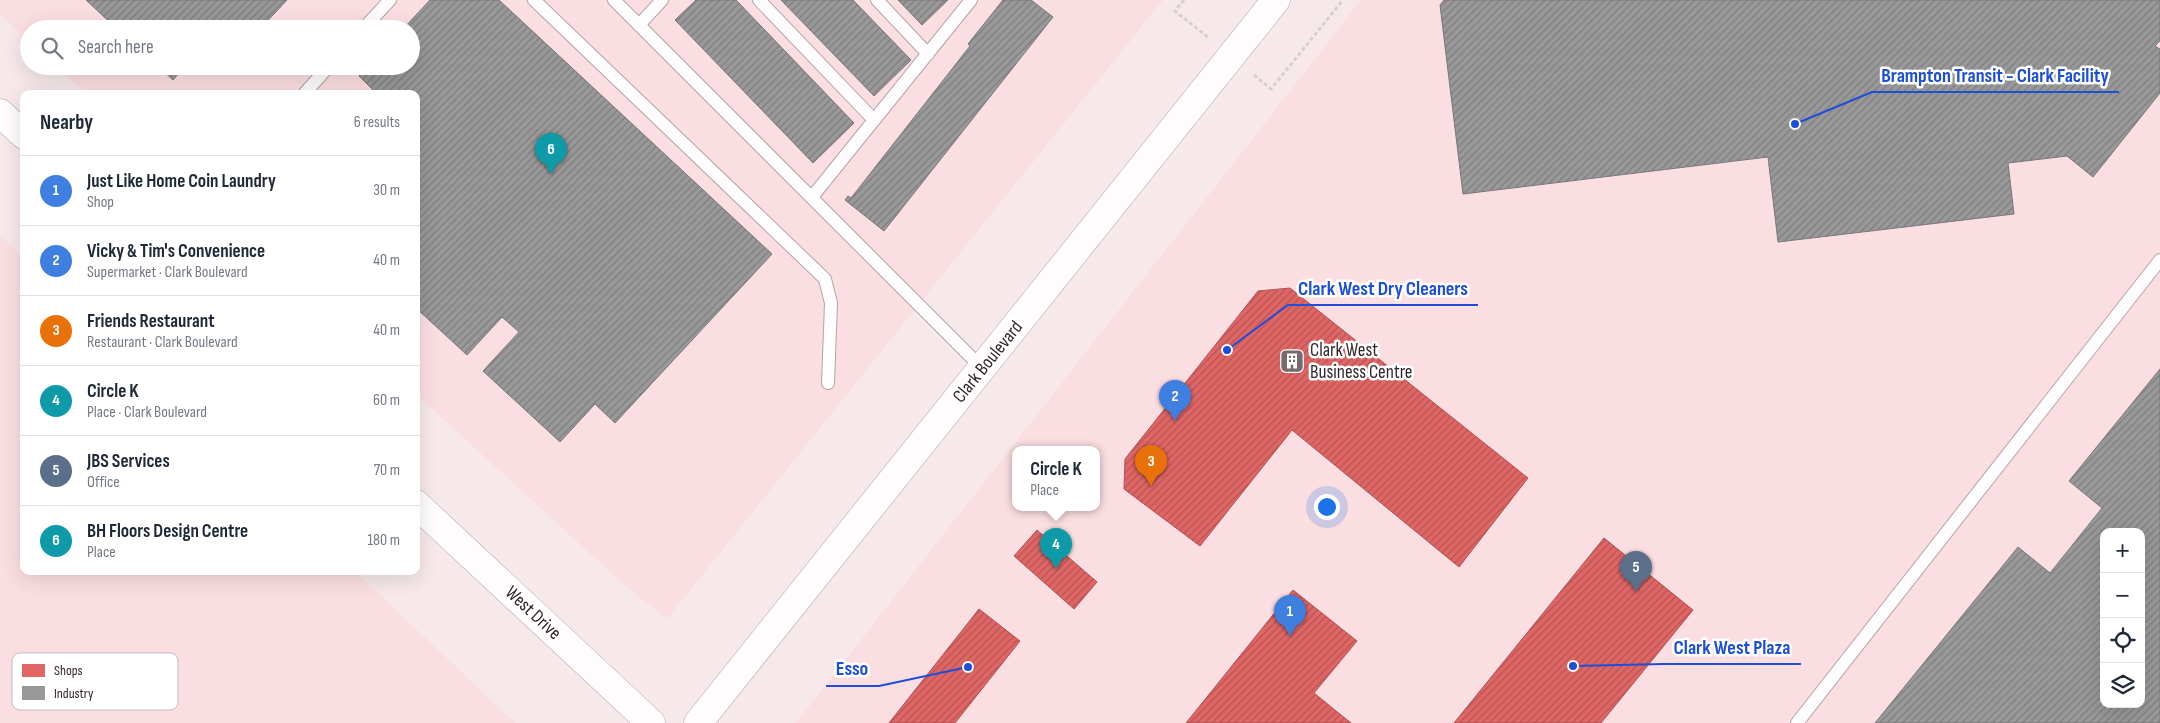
<!DOCTYPE html>
<meta charset="utf-8">
<style>
:root{--surface:#fff;--page:#f2f2f3;--text:#1f2937;--muted:#747a83;--line:#e0e1e3;--accent:#d93025}
body{margin:0;font-family:"Sofia Sans Condensed",sans-serif;background:var(--page);color:var(--text)}
.controls{position:absolute;right:15px;bottom:15px;display:grid;overflow:hidden;border-radius:10px;box-shadow:0 5px 20px #0002}
.controls button{width:45px;height:45px;display:grid;place-items:center;padding:0;border:0;border-bottom:1px solid var(--line);background:var(--surface);color:var(--text);font:25px sans-serif}
.you{position:absolute;left:1326px;top:506px;width:18px;height:18px;margin:-12px;border:4px solid #fff;border-radius:50%;background:#1a73e8;box-shadow:0 0 0 8px #1a73e833}
.badge{display:grid;place-items:center;width:32px;height:32px;border-radius:50%;background:var(--accent);color:#fff;font-size:16px;font-weight:700}
.pin{position:absolute;translate:-50% -41px;filter:drop-shadow(0 1px 2px #0008)}
.pin::after{content:'';position:absolute;top:26px;width:18px;height:15px;background:inherit;clip-path:polygon(0 0,100% 0,50% 100%)}
.popup{position:absolute;left:1012px;top:446px;width:88px;height:65px;box-sizing:border-box;display:grid;place-content:center;border-radius:10px;background:var(--surface);filter:drop-shadow(0 1px 4px #0005);font-size:16px;white-space:nowrap;color:var(--muted)}
.popup b{font-size:19px;color:var(--text)}
.popup::after{content:'';position:absolute;left:50%;top:100%;margin-left:-10px;border:10px solid transparent;border-top-color:var(--surface)}
.list{margin:0;padding:0;list-style:none}
h2{display:flex;justify-content:space-between;align-items:center;height:65px;margin:0;padding:0 20px;font-size:21px}
h2 small{font-size:16px;font-weight:400;color:var(--muted)}
.list li{display:grid;grid-template-columns:32px 1fr auto;gap:15px;align-items:center;box-sizing:border-box;height:70px;padding:0 20px;border-top:1px solid var(--line)}
.list b{display:block;font-size:19px;white-space:nowrap}
.list p{margin:0;font-size:16px;white-space:nowrap;color:var(--muted)}
.list em{font-size:16px;font-style:normal;color:var(--muted)}
.icon{flex:none;width:28px;height:28px;fill:none;stroke:currentColor;stroke-width:2;stroke-linecap:round;stroke-linejoin:round}
.map{position:relative;flex:none;width:2160px;height:723px;overflow:hidden}
.search{position:absolute;background:var(--surface);box-shadow:0 5px 20px #0002;left:20px;top:20px;width:400px;height:55px;display:flex;align-items:center;gap:12px;box-sizing:border-box;padding:0 18px;border-radius:28px;color:var(--muted);font-size:19px}
.panel{position:absolute;background:var(--surface);box-shadow:0 5px 20px #0002;left:20px;top:90px;width:400px;height:485px;border-radius:10px}
.map>svg:first-child{display:block}
</style>
<div class="map">
<svg width="2160" height="723" viewBox="0 0 2160 723">
<defs>
<pattern id="shops-hatch" width="6" height="6" patternUnits="userSpaceOnUse" patternTransform="scale(1.25)"><rect width="6" height="6" fill="#e06666"/><path d="M-1 1l2-2M0 6l6-6M5 7l2-2" fill="none" stroke="#b65454"/></pattern>
<pattern id="industry-hatch" width="6" height="6" patternUnits="userSpaceOnUse" patternTransform="scale(1.25)"><rect width="6" height="6" fill="#999"/><path d="M-1 1l2-2M0 6l6-6M5 7l2-2" fill="none" stroke="#7d7d7d"/></pattern>
</defs>
<rect width="100%" height="100%" fill="#f7e9ea"/>
<g fill="#fbdee1" fill-rule="evenodd">
<polygon points="0,0 1163,0 667,619 621,582 416,394 416,94 87,94 56,66 411,66 411,29 29,29 29,41 0,15"/>
<path d="M1361,0H2160V723H796ZM1016,450H1096V508H1016ZM2104,532H2141V704H2104Z"/>
<polygon points="0,235 24,257 24,571 355,571 515,723 0,723"/>
</g>
<g fill="url(#shops-hatch)" stroke="#ac5253">
<polygon points="1290,288 1528,478 1459,567 1292,430 1200,546 1124,489 1125,459 1258,291"/>
<polygon points="1037,530 1097,582 1074,609 1014,556"/>
<polygon points="1604,538 1693,610 1601,723 1454,723"/>
<polygon points="1293,590 1357,641 1314,693 1351,723 1186,723"/>
<polygon points="979,609 1020,641 955,723 889,723"/>
</g>
<g fill="url(#industry-hatch)" stroke="#7a7677" fill-rule="evenodd">
<polygon points="86,0 287,0 260,29 117,29"/>
<polygon points="430,0 499,0 772,254 615,423 595,404 560,442 483,371 519,332 502,317 467,355 416,308 416,94 377,94 359,76 368,66 411,66 411,29 403,29"/>
<polygon points="696,0 736,0 854,123 813,163 675,20"/>
<polygon points="781,0 853,0 911,60 874,96"/>
<polygon points="898,0 948,0 922,25"/>
<polygon points="1003,0 1031,0 1053,17 884,231 845,200 848,196 851,198 970,46 968,44"/>
<polygon points="1444,0 2160,0 2160,41 2155,46 2160,49 2160,93 2093,177 2067,156 2008,163 2014,214 1778,242 1768,157 1463,194 1440,5"/>
<polygon points="158,66 185,66 173,80"/>
<path d="M2160,369V723H1875L2018,547L2050,573L2102,508L2069,481ZM2104,532H2141V704H2104Z"/>
</g>
<g fill="none" stroke-linecap="round" stroke-linejoin="round">
<g stroke="#b2a6a7" stroke-width="14">
<g id="lane">
<polyline points="534,0 825,279 831,303 828,383"/>
<polyline points="614,0 983,369"/>
<polyline points="759,0 874,120"/>
<polyline points="877,0 928,54"/>
<polyline points="639,25 662,0"/>
<polyline points="363,29 390,0"/>
<polyline points="304,94 329,66"/>
<polyline points="812,197 971,0"/>
<polyline points="1797,723 2160,260"/>
</g>
</g>
<g stroke="#b2a6a7" stroke-width="29">
<g id="secondary">
<polyline points="0,113 24,135"/>
<polyline points="416,504 651,723"/>
<polyline points="698,723 1276,0"/>
</g>
</g>
<g stroke="#d5d0d1" stroke-width="3" stroke-dasharray="4 2.5" stroke-linecap="butt">
<polyline points="1184,0 1175,11 1209,38"/>
<polyline points="1254,75 1271,89 1343,0"/>
</g>
<use href="#lane" stroke="#fefcfc" stroke-width="12"/>
<use href="#secondary" stroke="#fefcfc" stroke-width="28"/>
</g>
<defs>
<g id="building-square" transform="scale(1.25)"><rect x="-9" y="-9" width="18" height="18" rx="4" fill="#766a6b" stroke="#fff"/><path d="M-4-6H4V6H1V3H-1V6H-4ZM-2.5-4.3h1.7v1.8h-1.7ZM.8-4.3h1.7v1.8H.8ZM-2.5-1h1.7V.8h-1.7ZM.8-1h1.7V.8H.8Z" fill="#fff"/></g>
</defs>
<g fill-rule="evenodd">
<use href="#building-square" x="1292" y="361"/>
</g>
<g text-anchor="middle" dominant-baseline="central" stroke-width="5" stroke-linejoin="round" paint-order="stroke">
<g font-size="19" fill="#312527" stroke="#fff" text-anchor="start">
<text x="1310" y="350">Clark West<tspan x="1310" dy="22">Business Centre</tspan></text>
</g>
<g font-size="19" fill="#312527" stroke="#fff">
<text transform="translate(988 362) rotate(-51)">Clark Boulevard</text>
<text transform="translate(533 613) rotate(43)">West Drive</text>
</g>
</g>
<rect x="12" y="653" width="166" height="57" rx="8" fill="#fff" stroke="#c1bebe" stroke-width="1"/>
<rect x="22" y="664" width="23" height="13" fill="#e06666"/>
<rect x="22" y="686" width="23" height="14" fill="#999"/>
<g font-size="14" fill="#312527">
<text x="54" y="675">Shops</text>
<text x="54" y="698">Industry</text>
</g>
<path fill="none" stroke="#1d4ed8" stroke-width="2" d="M1795 124L1872 92H2119M1227 350L1288 305H1478M1573 666L1664 664H1801M968 667L879 686H826"/>
<g fill="#1d4ed8" stroke="#fff" stroke-width="2">
<circle cx="1795" cy="124" r="5"/>
<circle cx="1227" cy="350" r="5"/>
<circle cx="1573" cy="666" r="5"/>
<circle cx="968" cy="667" r="5"/>
</g>
<g font-size="20" text-anchor="middle" font-weight="bold" fill="#1d4ed8" stroke="#fff" stroke-width="5" stroke-linejoin="round" paint-order="stroke">
<text x="1995" y="82">Brampton Transit - Clark Facility</text>
<text x="1383" y="295">Clark West Dry Cleaners</text>
<text x="1732" y="654">Clark West Plaza</text>
<text x="852" y="675">Esso</text>
</g>
</svg>
<div class="controls">
<button>+</button>
<button>−</button>
<button><svg class="icon" aria-label="locate" viewBox="0 0 24 24"><circle cx="12" cy="12" r="6"/><path d="M12 2v4M12 18v4M2 12h4M18 12h4"/></svg></button>
<button><svg class="icon" aria-label="layers" viewBox="0 0 24 24"><path d="M12 4l9 5-9 5-9-5zM3 14l9 5 9-5"/></svg></button>
</div>
<div class="you"></div>
<div class="pin badge" style="left:1290px;top:636px;background:#3f7fe0">1</div>
<div class="pin badge" style="left:1175px;top:421px;background:#3f7fe0">2</div>
<div class="pin badge" style="left:1151px;top:486px;background:#e8710a">3</div>
<div class="pin badge" style="left:1056px;top:569px;background:#0f9aa8">4</div>
<div class="popup"><b>Circle K</b>Place</div>
<div class="pin badge" style="left:1636px;top:592px;background:#5c6f8a">5</div>
<div class="pin badge" style="left:551px;top:174px;background:#0f9aa8">6</div>
<div class="search"><svg class="icon" aria-label="search" viewBox="0 0 24 24"><circle cx="10" cy="10" r="6"/><path d="M15 15l6 6"/></svg>Search here</div>
<section class="panel">
<h2>Nearby<small>6 results</small></h2>
<ul class="list">
<li><span class="badge" style="background:#3f7fe0">1</span><div><b>Just Like Home Coin Laundry</b><p>Shop</p></div><em>30 m</em></li>
<li><span class="badge" style="background:#3f7fe0">2</span><div><b>Vicky &amp; Tim's Convenience</b><p>Supermarket · Clark Boulevard</p></div><em>40 m</em></li>
<li><span class="badge" style="background:#e8710a">3</span><div><b>Friends Restaurant</b><p>Restaurant · Clark Boulevard</p></div><em>40 m</em></li>
<li><span class="badge" style="background:#0f9aa8">4</span><div><b>Circle K</b><p>Place · Clark Boulevard</p></div><em>60 m</em></li>
<li><span class="badge" style="background:#5c6f8a">5</span><div><b>JBS Services</b><p>Office</p></div><em>70 m</em></li>
<li><span class="badge" style="background:#0f9aa8">6</span><div><b>BH Floors Design Centre</b><p>Place</p></div><em>180 m</em></li>
</ul>
</section>
</div>
